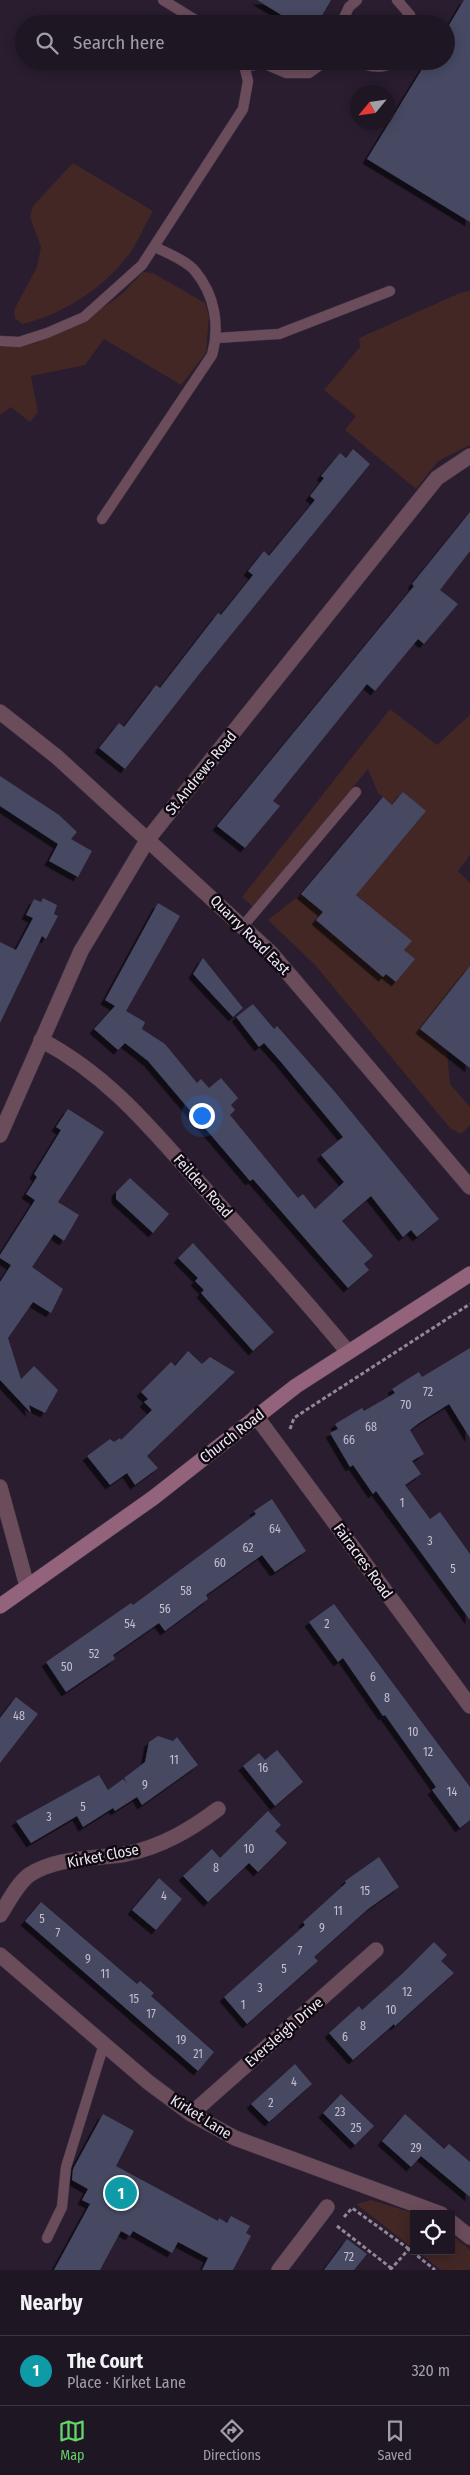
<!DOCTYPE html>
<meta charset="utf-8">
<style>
:root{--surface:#1f1623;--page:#271f2b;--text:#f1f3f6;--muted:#a19fa6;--line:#3c3541;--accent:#63d468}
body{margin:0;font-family:"Fira Sans Condensed",sans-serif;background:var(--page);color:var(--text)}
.controls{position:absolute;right:15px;bottom:15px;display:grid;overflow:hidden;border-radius:0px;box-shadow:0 2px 12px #0003}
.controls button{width:45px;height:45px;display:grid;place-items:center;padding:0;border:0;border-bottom:1px solid var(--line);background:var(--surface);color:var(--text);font:25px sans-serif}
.compass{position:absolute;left:350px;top:85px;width:45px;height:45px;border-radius:50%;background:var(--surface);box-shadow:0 2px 12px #0003;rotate:241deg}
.you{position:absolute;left:201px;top:1115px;width:18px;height:18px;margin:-12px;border:4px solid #fff;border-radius:50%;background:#1a73e8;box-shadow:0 0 0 8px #1a73e833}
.badge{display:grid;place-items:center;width:32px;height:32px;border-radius:50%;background:var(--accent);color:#fff;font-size:16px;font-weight:700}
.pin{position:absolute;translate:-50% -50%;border:2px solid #fff;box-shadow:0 1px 5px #0006}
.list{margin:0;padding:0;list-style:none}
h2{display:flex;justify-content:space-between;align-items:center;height:65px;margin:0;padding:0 20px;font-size:21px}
h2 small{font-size:16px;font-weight:400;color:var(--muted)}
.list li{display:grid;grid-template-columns:32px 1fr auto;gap:15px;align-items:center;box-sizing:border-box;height:70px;padding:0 20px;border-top:1px solid var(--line)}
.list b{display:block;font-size:19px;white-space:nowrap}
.list p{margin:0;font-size:16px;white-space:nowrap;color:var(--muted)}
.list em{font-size:16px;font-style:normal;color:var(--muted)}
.icon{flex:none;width:28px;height:28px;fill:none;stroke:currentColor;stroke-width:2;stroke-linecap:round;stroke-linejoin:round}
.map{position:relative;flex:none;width:470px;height:2270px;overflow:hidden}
.search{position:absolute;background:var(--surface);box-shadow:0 2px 12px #0003;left:15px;right:15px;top:15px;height:55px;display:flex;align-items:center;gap:12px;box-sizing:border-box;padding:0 18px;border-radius:28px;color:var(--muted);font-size:19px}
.sheet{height:135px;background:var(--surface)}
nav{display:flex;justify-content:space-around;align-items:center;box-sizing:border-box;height:70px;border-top:1px solid var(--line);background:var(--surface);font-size:14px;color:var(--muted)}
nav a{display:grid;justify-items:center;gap:2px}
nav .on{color:var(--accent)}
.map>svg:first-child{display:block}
</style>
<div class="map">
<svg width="470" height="2270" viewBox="0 0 470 2270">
<defs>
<filter id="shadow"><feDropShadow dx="-4.5" dy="4.5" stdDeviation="0" flood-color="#0009"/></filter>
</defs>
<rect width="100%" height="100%" fill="#291d2f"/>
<g fill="#422725">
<path d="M73,163L153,211C144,226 137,245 126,258C101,290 61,315 22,324L15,318L14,310L37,267L41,247L30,217L33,206Z"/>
<polygon points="143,272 153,273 205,303 209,316 206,353 181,385 104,339 85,365 31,376 38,412 30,422 11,407 0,415 0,347 36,343 79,324 121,295"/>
<polygon points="470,291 470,445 438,461 416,489 345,430 356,416 324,390 360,347 359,338 460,293"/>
<polygon points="390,709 437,745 470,715 470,855 458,871 470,883 470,966 447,1050 450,1084 470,1107 470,1125 461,1134 450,1128 315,965 268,920 301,894 314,905 335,897 316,920 383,977 386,974 396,982 414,960 404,950 411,941 353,892 363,886 426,811 392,805 378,793 368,769 253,907 242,897"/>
<polygon points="371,2200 417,2214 414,2214 414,2249 356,2204"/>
<polygon points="451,2234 470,2250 470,2270 441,2270 417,2251 451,2251"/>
</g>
<g fill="#464863" filter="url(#shadow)">
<polygon points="257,0 331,0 317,24 296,24"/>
<polygon points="464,0 470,0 470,222 367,159 427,61 446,61 446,30"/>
<polygon points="353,449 370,464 200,673 125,769 99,748 119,723 124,727 156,685 160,688 218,613 221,615 253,575 248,571 264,551 269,556 315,500 310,496 324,478 321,476 340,453 346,458"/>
<polygon points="470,512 470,551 440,590 458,604 424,644 418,639 375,691 367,684 273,801 280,806 245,848 217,826 414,586 412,584"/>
<polygon points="0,776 59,815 77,832 71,839 92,851 78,877 49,861 58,844 0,806"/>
<polygon points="403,792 426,811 356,895 412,941 404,950 415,959 396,982 386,974 383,977 316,920 323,912 301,894 383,797 392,805"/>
<polygon points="43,898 57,905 54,914 58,916 46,939 42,936 0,1023 0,942 16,950 33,918 26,915 34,899 41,902"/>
<polygon points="158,903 180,916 126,1011 145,1022 142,1029 165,1044 197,1083 201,1079 209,1088 221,1078 238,1098 231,1105 235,1110 230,1115 298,1198 303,1194 315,1209 344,1182 321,1155 343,1137 281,1062 264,1043 259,1047 236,1017 253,1004 274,1029 277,1026 335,1092 439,1219 417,1237 411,1230 403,1237 371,1196 342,1221 373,1256 364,1264 369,1270 348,1288 253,1179 250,1181 148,1061 125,1043 118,1050 94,1029 115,1006 105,1000"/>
<polygon points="203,958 243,1008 233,1017 193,974"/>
<polygon points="470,966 470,1068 420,1029"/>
<polygon points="68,1109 104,1132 58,1202 79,1215 64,1241 54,1234 32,1267 63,1289 51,1313 33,1302 8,1338 21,1379 34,1366 58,1390 45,1413 29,1405 31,1413 0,1380 0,1282 11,1265 0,1258 0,1255 35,1200 26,1194 37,1177 34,1174 61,1130 56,1127"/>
<polygon points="130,1178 169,1214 153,1233 116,1199 116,1192"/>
<polygon points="193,1243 274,1332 253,1351 201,1293 204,1290 195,1281 198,1278 178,1258"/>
<polygon points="470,1348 470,1438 449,1404 419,1423 410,1430 424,1454 412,1461 421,1474 405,1485 430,1519 440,1512 470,1554 470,1620 376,1491 373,1494 353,1465 350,1467 330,1433 338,1429 335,1424 362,1408 364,1411 395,1393 392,1389 406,1380 419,1372 422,1377"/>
<polygon points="188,1351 202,1364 210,1357 235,1372 147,1456 158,1468 135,1485 127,1473 110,1485 87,1456 110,1439 114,1442 120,1438 121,1440 152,1410 144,1402 148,1399 141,1392 171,1362 175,1366"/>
<polygon points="272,1499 306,1551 275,1572 262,1555 206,1595 208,1599 165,1631 159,1623 113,1655 115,1659 66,1692 46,1662 131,1603 133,1605 256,1514 254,1511"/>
<polygon points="334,1604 470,1787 470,1820 460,1828 432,1790 436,1787 385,1715 383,1716 343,1658 338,1662 309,1622"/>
<polygon points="16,1697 38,1714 0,1763 0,1718"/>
<polygon points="158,1736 173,1741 177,1737 198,1765 142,1805 137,1797 115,1811 113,1808 83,1827 77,1816 31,1843 16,1821 99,1775 108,1790 123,1779 127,1783 124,1778 145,1762 149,1742"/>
<polygon points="277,1750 303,1782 275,1806 243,1766 259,1753 265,1760"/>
<polygon points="268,1811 281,1825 275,1831 287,1843 258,1872 249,1863 208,1902 183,1876 212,1849 220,1858"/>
<polygon points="379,1857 399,1887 368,1909 314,1957 318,1961 247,2024 224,1997 305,1925 303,1922 346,1883 345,1881"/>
<polygon points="159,1878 182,1899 156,1930 132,1910"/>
<polygon points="41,1902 137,1984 140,1981 154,1993 151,1996 214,2052 198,2071 25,1921"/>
<polygon points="434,1942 447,1955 441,1961 454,1973 395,2026 394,2024 353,2060 329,2033 359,2006 362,2010 403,1973"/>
<polygon points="295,2064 312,2084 269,2122 251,2104"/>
<polygon points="341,2094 374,2126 355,2145 323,2113"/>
<polygon points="103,2114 134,2131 116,2166 218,2221 219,2218 227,2223 231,2216 250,2226 246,2233 251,2236 233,2270 202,2270 208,2258 178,2242 172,2253 133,2231 130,2236 121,2231 100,2270 54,2270 90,2204 82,2200 88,2189 72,2180 73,2169"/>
<polygon points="405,2114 444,2149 449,2144 470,2162 470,2197 421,2156 411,2167 382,2141"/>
<polygon points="347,2239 367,2254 354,2270 324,2270"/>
</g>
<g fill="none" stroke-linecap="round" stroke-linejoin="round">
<g stroke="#45394a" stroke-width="11">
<g id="lane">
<polyline points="163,0 202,24"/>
<polyline points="397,0 410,15 413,24"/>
<polyline points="341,24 349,7 357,0"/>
<path d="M357,61C371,68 383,69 397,61"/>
<polyline points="244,66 265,64 286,73 309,73 326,61"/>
<polyline points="217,338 279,334 390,291"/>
<polyline points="0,341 19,342 47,333 84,317 142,265 243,109 248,81 243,61"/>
<path d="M102,519L212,355C220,326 215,295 195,271C187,261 167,253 155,247"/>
<polyline points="243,926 356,792"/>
<polyline points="47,2238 62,2207 66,2167 104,2044"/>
</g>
</g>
<g stroke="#45394a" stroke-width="16">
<g id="street">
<polyline points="0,712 57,757 271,953 470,1187"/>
<path d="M41,1040C110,1076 154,1132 205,1189C254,1243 302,1296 348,1352"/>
<polyline points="0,1135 81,951 148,839 437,478 470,456"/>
<polyline points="256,1416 470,1706"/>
<polyline points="0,1487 27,1586"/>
<path d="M0,1915C8,1903 17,1884 29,1875C56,1857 95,1859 126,1854C161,1847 190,1830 218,1809"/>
<polyline points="0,1955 148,2082 191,2114 235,2138 441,2214"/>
<polyline points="191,2114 376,1950"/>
<polyline points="451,2222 470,2237"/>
<polyline points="279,2270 327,2207"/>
</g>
</g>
<g stroke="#45394a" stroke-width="16">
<polyline id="secondary" points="0,1606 153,1498 296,1386 470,1274"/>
</g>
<g stroke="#928898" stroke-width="3" stroke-dasharray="4 2.5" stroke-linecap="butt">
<polyline points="290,1429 294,1418 303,1412 470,1304"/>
<polyline points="344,2217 352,2208 409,2249"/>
<polyline points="337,2226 391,2268"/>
<polyline points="390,2270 409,2249 435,2270"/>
</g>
<use href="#lane" stroke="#6b4c5b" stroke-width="10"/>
<use href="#street" stroke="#6b4c5b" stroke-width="15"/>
<use href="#secondary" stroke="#93637b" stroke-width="15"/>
</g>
<g text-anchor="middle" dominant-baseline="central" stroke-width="5" stroke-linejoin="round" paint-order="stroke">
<g font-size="12" fill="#c4becf">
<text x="428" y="1392">72</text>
<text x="406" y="1405">70</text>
<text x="371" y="1427">68</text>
<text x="349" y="1440">66</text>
<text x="402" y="1503">1</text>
<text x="275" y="1529">64</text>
<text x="430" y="1541">3</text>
<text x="248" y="1548">62</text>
<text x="220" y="1563">60</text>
<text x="453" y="1569">5</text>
<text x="186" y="1591">58</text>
<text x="165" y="1609">56</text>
<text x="130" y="1624">54</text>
<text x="327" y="1624">2</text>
<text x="94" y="1654">52</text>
<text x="67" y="1667">50</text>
<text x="373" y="1677">6</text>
<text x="387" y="1698">8</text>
<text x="19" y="1716">48</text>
<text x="413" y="1732">10</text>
<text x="428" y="1752">12</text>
<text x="174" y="1760">11</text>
<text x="263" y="1768">16</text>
<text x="145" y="1785">9</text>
<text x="452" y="1792">14</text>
<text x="83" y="1807">5</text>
<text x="49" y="1817">3</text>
<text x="249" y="1849">10</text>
<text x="216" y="1868">8</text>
<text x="365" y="1891">15</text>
<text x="164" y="1896">4</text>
<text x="338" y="1911">11</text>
<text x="42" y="1919">5</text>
<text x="322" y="1928">9</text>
<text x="58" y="1933">7</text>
<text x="300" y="1951">7</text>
<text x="88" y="1959">9</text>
<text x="284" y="1969">5</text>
<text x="105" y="1974">11</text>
<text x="260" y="1988">3</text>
<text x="407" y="1992">12</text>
<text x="134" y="1999">15</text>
<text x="243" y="2005">1</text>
<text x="391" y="2010">10</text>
<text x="151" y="2014">17</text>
<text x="363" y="2026">8</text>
<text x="345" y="2037">6</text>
<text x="181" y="2040">19</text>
<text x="198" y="2054">21</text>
<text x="294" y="2082">4</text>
<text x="271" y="2103">2</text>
<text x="340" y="2112">23</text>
<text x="356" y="2128">25</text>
<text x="416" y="2148">29</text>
<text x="349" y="2257">72</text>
</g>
<g font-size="15" fill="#eee6f3" stroke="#0f0911">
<text transform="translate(201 773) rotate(-51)">St Andrews Road</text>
<text transform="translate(250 935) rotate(45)">Quarry Road East</text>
<text transform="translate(203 1186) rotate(48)">Feilden Road</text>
<text transform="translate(232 1436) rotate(-38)">Church Road</text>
<text transform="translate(363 1561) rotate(54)">Fairacres Road</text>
<text transform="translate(103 1856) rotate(-11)">Kirket Close</text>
<text transform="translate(284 2032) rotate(-41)">Eversleigh Drive</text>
<text transform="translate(201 2117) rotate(32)">Kirket Lane</text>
</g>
</g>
</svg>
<div class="controls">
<button><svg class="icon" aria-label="locate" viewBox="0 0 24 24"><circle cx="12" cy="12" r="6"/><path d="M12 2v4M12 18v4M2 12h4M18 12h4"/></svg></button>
</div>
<svg class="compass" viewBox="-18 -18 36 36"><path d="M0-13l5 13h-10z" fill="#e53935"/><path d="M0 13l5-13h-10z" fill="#a19fa6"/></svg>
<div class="you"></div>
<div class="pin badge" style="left:121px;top:2193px;background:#0f9aa8">1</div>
<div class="search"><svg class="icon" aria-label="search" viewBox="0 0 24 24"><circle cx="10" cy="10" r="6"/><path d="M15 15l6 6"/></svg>Search here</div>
</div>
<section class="sheet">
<h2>Nearby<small></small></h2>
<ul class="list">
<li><span class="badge" style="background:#0f9aa8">1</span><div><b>The Court</b><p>Place · Kirket Lane</p></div><em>320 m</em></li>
</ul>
</section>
<nav>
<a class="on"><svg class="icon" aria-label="map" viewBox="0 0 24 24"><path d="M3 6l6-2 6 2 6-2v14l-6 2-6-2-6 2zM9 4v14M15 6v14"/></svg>Map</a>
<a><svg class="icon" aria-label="directions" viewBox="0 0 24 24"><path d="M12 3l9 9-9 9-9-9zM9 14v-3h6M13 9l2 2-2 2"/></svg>Directions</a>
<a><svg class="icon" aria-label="saved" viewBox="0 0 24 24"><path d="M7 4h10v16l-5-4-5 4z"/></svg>Saved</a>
</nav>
